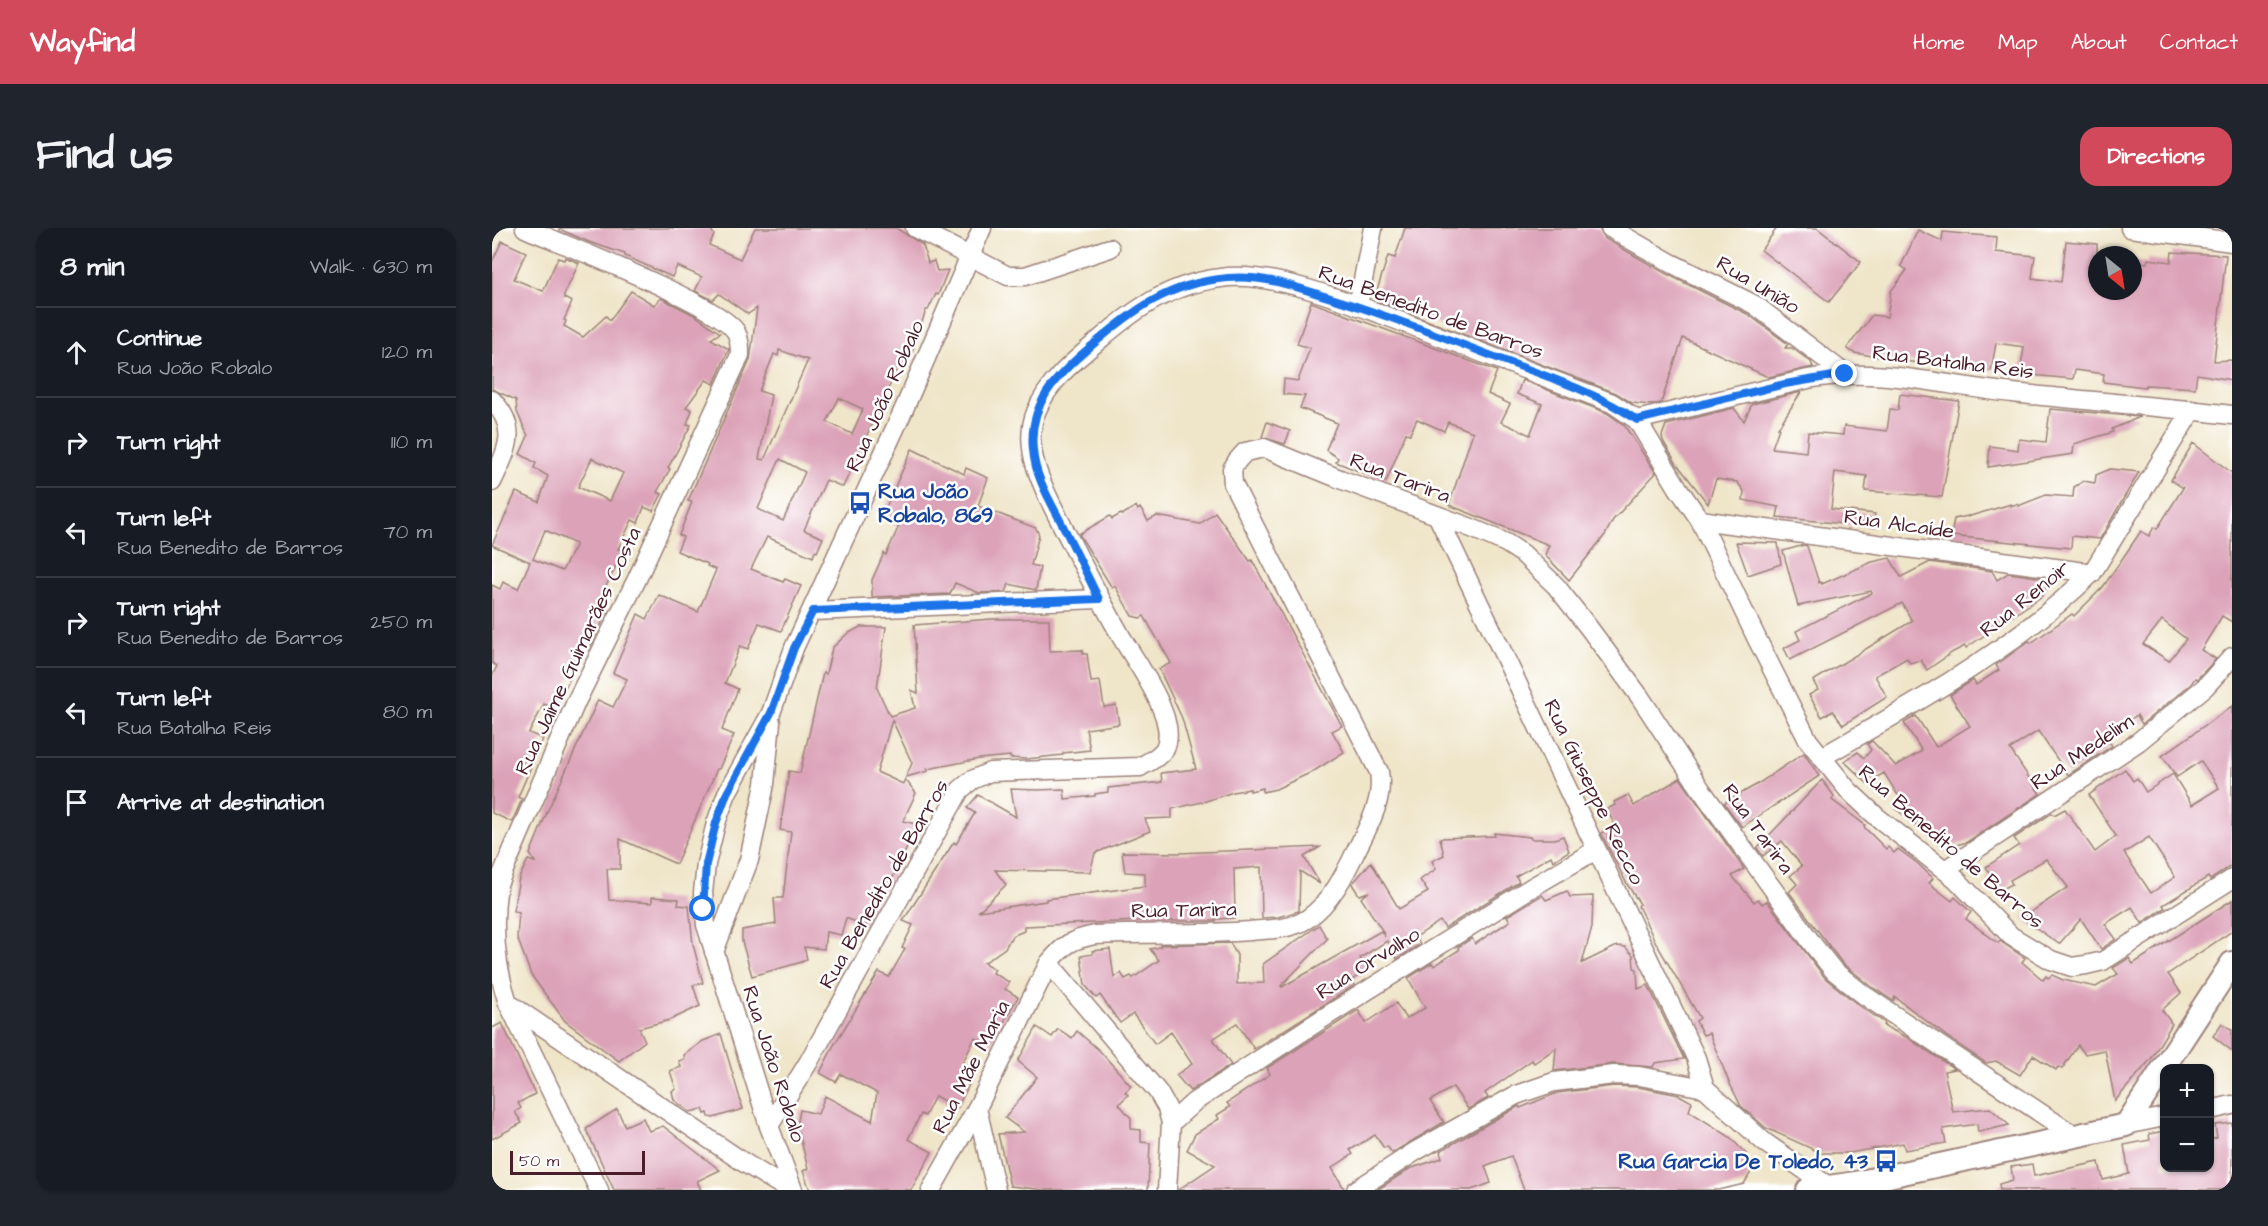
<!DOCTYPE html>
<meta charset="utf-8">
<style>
:root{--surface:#171b24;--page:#20242c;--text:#f1f3f6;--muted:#9ea1a6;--line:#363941;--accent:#d1495b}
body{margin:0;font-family:"Architects Daughter",sans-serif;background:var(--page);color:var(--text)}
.controls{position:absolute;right:18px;bottom:18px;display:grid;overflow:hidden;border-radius:12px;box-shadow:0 2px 4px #0004}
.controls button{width:54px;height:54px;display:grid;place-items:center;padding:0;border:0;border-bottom:2px solid var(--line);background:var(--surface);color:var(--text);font:30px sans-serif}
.compass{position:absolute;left:1596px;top:18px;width:54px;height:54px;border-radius:50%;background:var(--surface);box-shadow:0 2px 4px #0004;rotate:150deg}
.scale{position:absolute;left:18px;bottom:15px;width:135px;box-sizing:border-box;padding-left:6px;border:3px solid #4a1f2b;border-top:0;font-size:16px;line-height:21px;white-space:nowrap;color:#4a1f2b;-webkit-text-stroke:4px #fff;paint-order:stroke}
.stop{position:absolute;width:18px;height:18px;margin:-14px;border:4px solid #1a73e8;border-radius:50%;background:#fff}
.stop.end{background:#1a73e8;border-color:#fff;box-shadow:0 2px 6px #0008}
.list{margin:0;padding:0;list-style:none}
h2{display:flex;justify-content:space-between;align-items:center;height:78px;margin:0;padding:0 24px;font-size:26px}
h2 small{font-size:20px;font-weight:400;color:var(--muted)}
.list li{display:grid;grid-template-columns:39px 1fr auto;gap:18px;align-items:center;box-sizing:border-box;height:90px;padding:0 24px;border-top:2px solid var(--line)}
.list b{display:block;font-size:22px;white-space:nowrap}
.list p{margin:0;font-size:20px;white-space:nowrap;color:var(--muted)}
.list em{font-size:20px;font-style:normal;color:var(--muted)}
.icon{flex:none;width:33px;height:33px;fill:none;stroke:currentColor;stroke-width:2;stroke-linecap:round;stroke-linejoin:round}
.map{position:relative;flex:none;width:1740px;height:962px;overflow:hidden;border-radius:18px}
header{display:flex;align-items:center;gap:36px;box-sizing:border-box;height:84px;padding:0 30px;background:var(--accent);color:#fff}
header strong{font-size:28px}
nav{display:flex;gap:33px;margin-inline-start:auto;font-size:21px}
.intro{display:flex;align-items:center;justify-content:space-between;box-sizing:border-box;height:144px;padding:0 36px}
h1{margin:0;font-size:42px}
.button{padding:15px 27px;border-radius:18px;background:var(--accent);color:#fff;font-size:21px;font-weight:700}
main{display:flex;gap:36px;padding:0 36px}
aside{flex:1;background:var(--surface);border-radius:18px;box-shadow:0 2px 4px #0004}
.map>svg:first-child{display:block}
</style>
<header>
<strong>Wayfind</strong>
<nav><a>Home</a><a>Map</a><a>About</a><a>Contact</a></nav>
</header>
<div class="intro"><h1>Find us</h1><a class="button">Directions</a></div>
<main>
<aside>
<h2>8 min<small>Walk · 630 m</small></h2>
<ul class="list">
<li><svg class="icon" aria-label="ahead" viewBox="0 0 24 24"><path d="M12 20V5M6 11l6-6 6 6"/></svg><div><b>Continue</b><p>Rua João Robalo</p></div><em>120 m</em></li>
<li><svg class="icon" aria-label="right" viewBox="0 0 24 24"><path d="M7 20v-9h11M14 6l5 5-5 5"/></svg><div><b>Turn right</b></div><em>110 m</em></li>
<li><svg class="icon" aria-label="left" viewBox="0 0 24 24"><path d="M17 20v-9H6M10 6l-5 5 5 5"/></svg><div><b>Turn left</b><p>Rua Benedito de Barros</p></div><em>70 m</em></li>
<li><svg class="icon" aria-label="right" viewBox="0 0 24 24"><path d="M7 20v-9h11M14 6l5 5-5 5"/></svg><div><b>Turn right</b><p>Rua Benedito de Barros</p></div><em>250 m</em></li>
<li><svg class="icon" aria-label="left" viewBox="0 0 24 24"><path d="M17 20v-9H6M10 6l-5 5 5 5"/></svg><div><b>Turn left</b><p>Rua Batalha Reis</p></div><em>80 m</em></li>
<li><svg class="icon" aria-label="arrive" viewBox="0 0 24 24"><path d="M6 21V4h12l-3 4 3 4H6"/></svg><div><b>Arrive at destination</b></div></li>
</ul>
</aside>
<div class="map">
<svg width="1740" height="962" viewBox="0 0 1740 962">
<rect width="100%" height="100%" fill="#fff"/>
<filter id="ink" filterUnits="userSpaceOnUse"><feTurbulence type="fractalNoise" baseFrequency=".0167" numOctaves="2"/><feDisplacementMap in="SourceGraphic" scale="12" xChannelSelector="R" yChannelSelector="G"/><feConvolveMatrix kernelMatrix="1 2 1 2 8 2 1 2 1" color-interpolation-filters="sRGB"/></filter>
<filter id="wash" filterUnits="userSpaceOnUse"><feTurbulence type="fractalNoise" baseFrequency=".008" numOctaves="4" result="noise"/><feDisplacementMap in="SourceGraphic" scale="24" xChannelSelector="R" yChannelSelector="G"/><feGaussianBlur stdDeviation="1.35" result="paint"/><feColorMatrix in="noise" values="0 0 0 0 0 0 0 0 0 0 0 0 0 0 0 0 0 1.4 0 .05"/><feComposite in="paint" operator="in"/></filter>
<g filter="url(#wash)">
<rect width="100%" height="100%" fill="#efe5c9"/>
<g id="blocks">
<g fill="#dca2b8" fill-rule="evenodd">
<path d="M65,0H218L222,7L217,17L248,31L263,0H404L431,17L436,35L442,33L445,43L456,42L446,67L444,66L436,82H434L420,125H418L413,138L407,137L351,259L334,252L312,302L331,310L325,324L323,323L321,329L275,309L259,341L291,354L293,351L309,358L289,403L267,395L256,421L248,418L233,455L246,461L230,502L242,507L227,541H225L184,636L128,611V641H115L117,672L160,675V669L187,671L186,677L197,678L201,716L211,755L201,757L208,778L178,792L147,800L153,813L127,833L73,793L39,747L25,709L27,684L21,683L27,650L36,632L43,634L38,626L56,582L106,472L121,479L135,451L121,445L146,386L155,391L167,367L206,384L224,342L215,338L216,336L185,323L191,309L187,307L200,274L196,273L258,132L265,80L256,86L227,66L221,72L203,63L210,49L185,38L180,49L133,28V26L97,14ZM287,122L316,132L272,232L267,231L279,167L267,163L282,126L286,128ZM347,170L371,181L360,206L335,194ZM288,231L313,244L291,293L266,281Z"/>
<polygon points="913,0 1107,0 1112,10 1173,45 1257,87 1296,116 1293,120 1300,120 1319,134 1321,139 1276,149 1191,110 1169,175 1158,177 1140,175 1124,165 882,72 896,28 903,30"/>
<polygon points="1285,0 1325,0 1369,34 1337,74 1269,22"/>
<polygon points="1426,2 1450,13 1451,4 1505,9 1504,24 1543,28 1540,50 1569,54 1574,13 1605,16 1605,63 1641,63 1641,33 1655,35 1656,31 1679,34 1680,24 1734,27 1722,133 1740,132 1740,152 1705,146 1703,160 1654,157 1653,159 1611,154 1612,146 1583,142 1581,151 1528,146 1532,119 1504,115 1499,143 1426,135 1362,125 1355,120 1380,87 1395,89 1399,63 1415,42 1409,38"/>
<path d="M10,13L34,24L22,51L51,63L66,30L72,32L73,29L87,35L72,67V70L80,74L72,92L74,93L72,98L91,109L114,88L118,92L139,63L162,77L169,70L204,88L228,105L219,111L237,121L222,156L214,152L194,179L200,182L195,196L199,197L176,240L178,241L165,264L170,266L161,283L152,279L146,295L140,292L126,321L131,323L105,377L116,382L97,422L93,420L63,481L52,476L37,505L51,511L26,569L30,571L20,594L0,585V448L5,438L0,435V357L8,361L11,354L26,361L38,334L0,317L24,264L47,274L56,248L42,240L44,235L28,226L36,208L25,184L24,172L0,161V34ZM100,230L131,245L118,273L86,259ZM53,302L84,316L70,343L41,331Z"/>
<polygon points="819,74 1005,143 996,166 1018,176 1009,194 1038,207 1050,176 1025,166 1030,152 1115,185 1132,197 1164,245 1121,292 1113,307 1077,352 1053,327 1057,317 957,277 981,204 956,194 952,203 925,191 918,206 914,205 894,254 844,234 846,230 834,222 845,195 808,180 813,168 791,166 792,151 806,153 818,120 805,116"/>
<polygon points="1309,164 1286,200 1287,200 1280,220 1314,224 1316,204 1351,207 1352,198 1395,203 1398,181 1406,182 1408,166 1467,173 1450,269 1373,263 1375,248 1343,244 1339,281 1383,286 1381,299 1285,289 1287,279 1251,272 1252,263 1245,254 1224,251 1216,276 1185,236 1171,213 1170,208 1174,197 1242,180 1252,193 1260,176"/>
<polygon points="1558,181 1583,183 1648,189 1620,201 1621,204 1582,216 1581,226 1496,239 1498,218 1526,222 1527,211 1554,214"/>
<polygon points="775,194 798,203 793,216 770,209"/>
<path d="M1701,215L1740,245V394L1730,388L1709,422L1724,431L1705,451L1703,450L1699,456L1650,496L1645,487L1621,503L1623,506L1616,511L1620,518L1576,547L1546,503L1518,521L1548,566L1475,614L1457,619L1448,616L1403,580L1411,575L1392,545L1375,555L1352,533L1366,524L1372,530L1379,522L1375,516L1380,513L1404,538L1430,523L1412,495L1424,488L1444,519L1478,498L1458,467L1481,452L1484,457L1507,442L1504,437L1537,413L1539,415L1580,386L1582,388L1611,359L1649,303L1657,308L1662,299L1665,301L1691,260L1679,252ZM1670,392L1694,411L1677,433L1651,416Z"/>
<polygon points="420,221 472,246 474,240 496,250 486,278 544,300 547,307 539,337 548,339 544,362 517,356 514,364 487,365 463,355 458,366 380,369 380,352 392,325 394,327 407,298 389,290"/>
<polygon points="1618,241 1647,244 1608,311 1580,308 1579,320 1459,308 1462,291 1476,288 1475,289 1519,276 1518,278 1525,276 1526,278 1554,267 1581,269 1582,259 1592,253 1603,255 1604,247"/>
<polygon points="644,278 646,282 648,280 656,293 665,288 708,296 723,284 758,333 760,332 850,498 840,503 852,524 822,543 784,561 771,564 771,560 758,563 758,561 741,564 714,573 680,581 680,590 653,591 658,603 603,625 598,644 503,642 514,657 487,683 554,673 554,671 653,658 653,645 633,644 630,624 687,625 828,619 812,629 828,656 808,643 807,683 786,689 770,690 769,639 742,641 743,690 723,691 724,693 648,693 532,698 532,703 520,708 513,720 492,735 503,741 501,745 517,754 513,761 526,769 499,817 483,810 470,836 479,841 477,844 480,845 475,854 478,855 465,880 443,868 433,888 429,886 416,911 440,924 419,962 318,962 311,943 316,941 307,904 304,904 308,882 326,886 333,868 380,893 385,865 349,846 344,854 328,845 342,817 387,744 397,749 413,721 410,720 421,697 411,693 462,614 464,616 483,585 475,580 486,567 524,589 519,561 546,562 572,561 573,571 603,568 603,566 616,564 616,560 670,554 669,545 704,541 690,490 667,441 679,435 652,388 648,390 640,388 623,358 620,360 587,306 618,288 620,291 629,286 630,287"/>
<polygon points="1244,314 1286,315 1289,336 1256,347"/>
<polygon points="1312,317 1315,318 1327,355 1329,354 1330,356 1380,334 1398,330 1409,349 1438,334 1500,343 1505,352 1516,345 1552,350 1555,357 1550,368 1474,420 1473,418 1461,424 1435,442 1429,432 1418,435 1415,430 1383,448 1395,469 1351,497 1341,483 1330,489 1317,467 1326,462 1321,453 1420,393 1410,375 1298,432 1292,420 1308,412 1304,403 1380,365 1379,363 1306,378 1291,323"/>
<polygon points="500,391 557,391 558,423 591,422 591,426 595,426 599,454 608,453 612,479 624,477 627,496 594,501 598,522 571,525 571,527 534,531 518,530 518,528 487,531 435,541 436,543 414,549 420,535 400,492 385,544 411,556 413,551 424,565 411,593 432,598 425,610 420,609 395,662 389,662 374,698 354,690 349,707 334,704 332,721 312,719 315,731 310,734 260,748 250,714 250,702 284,696 282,670 291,670 299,604 288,602 297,543 308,545 331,445 334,446 340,420 355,406 368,399 394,399 385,460 398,488 423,480 419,462 426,465 422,397"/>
<path d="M1740,478V637L1718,652L1716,649L1671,677L1673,680L1650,695L1640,679L1613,696L1624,711L1609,721L1589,691L1567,716L1530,690L1576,659L1554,631L1518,652L1520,656L1505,664L1495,650L1499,647L1494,639L1527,617L1522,610L1560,585L1562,587L1573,581L1603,624L1624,608L1597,567L1633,541L1641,553L1645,550L1654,564L1681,546L1700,577L1727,560L1709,533L1685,549L1670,528ZM1657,609L1683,649L1659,665L1632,625Z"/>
<polygon points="1312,525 1327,548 1250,599 1232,575 1264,557"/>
<polygon points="1188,550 1252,641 1240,648 1262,674 1266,671 1270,676 1275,673 1333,750 1365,776 1393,795 1392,798 1416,810 1463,841 1452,843 1461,884 1498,880 1517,897 1486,904 1485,896 1451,901 1454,915 1413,922 1411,915 1358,925 1329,925 1274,900 1249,878 1237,854 1217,805 1211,807 1204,793 1208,790 1164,715 1146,678 1148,676 1135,656 1109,605 1123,598 1115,581 1123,577 1122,574 1136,567 1142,578"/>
<polygon points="1330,552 1342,568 1340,572 1373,597 1372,599 1394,621 1396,619 1402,625 1406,621 1425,635 1441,650 1437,655 1460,673 1463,669 1479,684 1474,691 1506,715 1508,713 1527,726 1533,730 1530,734 1551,752 1554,748 1556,750 1560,747 1571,752 1604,759 1626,746 1621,740 1637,730 1641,736 1740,672 1740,703 1676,746 1689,765 1670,782 1680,796 1659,831 1623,873 1613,822 1593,826 1586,817 1570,841 1566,839 1564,842 1541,827 1528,847 1504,833 1494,835 1454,808 1403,769 1401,773 1379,758 1350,735 1297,664 1305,656 1298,648 1310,638 1290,613 1271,628 1265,620"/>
<polygon points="1002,605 1038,609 1039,611 1063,611 1071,608 1077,623 1061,633 1059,628 1024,648 1027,654 953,700 948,693 924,709 928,716 905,731 895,713 868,730 875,742 860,752 863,757 762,821 745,795 721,811 739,837 698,863 684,847 700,836 679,804 663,816 641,786 628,795 608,767 604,770 593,757 589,728 601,726 600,723 618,721 622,750 629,745 633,751 639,748 641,750 667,732 658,721 668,719 668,717 738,715 745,727 745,756 772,755 771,736 827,697 835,711 789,758 790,759 889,703 893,709 890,702 869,670 877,664 867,667 860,656 879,634 907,681 936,664 928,652 944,641 940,633 952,627 948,610 1003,608"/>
<polygon points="1075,663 1078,669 1101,668 1100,699 1090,735 1125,718 1133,719 1141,727 1142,740 1145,741 1146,761 1156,757 1192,831 1163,835 1161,839 1122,836 1062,843 1064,820 1042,835 1040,832 993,865 996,870 976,881 961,859 938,873 952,894 900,925 895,918 892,920 883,907 858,922 861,926 840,940 853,962 686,962 723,937 695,922 703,906 727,891 725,887 738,879 735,875 778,846 775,840 866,782 874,795 904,775 914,791 933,780 916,750 940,735 942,738 967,722 966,719 980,710 983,716 1018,693 1015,688 1050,667 1054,672"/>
<polygon points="10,795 43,866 26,875 29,880 23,884 30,895 0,911 0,800"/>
<polygon points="1730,795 1740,802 1740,823 1721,808"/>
<polygon points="545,799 560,809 566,801 580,810 585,803 608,823 639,858 633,864 636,867 627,876 639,890 639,901 649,902 649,914 658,915 656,962 552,962 518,958 506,906 532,904 513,890 545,849 526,833"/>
<polygon points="229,806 251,881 221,890 217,889 216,885 213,886 211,881 198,884 182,872 180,863 184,861 178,843 189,839 187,833 193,831 192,827 211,813"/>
<polygon points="1122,858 1146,859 1187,867 1200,874 1197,883 1238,909 1255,927 1253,930 1263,937 1252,956 1226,962 1032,962 1019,928 993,938 999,955 979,962 885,962 917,941 950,930 948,923 1027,878 1028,880 1065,865"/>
<polygon points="125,881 133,898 151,890 157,903 171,898 228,942 205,953 209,962 122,962 94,901"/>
<polygon points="1740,895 1740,962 1508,962 1507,956 1521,952 1519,939 1540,936 1542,948 1607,934 1611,952 1637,946 1632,917 1658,912 1657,906 1672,903 1672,939 1718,939 1718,912 1725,910 1723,897"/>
</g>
</g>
</g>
<g filter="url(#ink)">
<use href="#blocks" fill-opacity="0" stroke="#9c827a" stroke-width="1.5"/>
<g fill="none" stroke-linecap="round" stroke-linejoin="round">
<g stroke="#9c827a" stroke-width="21">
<g id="minor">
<path d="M33,0C70,16 229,77 244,104C248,111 248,119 248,127L145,351L84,474L6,656C0,695 3,737 16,775L251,934L297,962"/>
<polyline points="423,0 516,48 533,48 618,20"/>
<polyline points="1118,0 1179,35 1263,77 1353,146"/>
<polyline points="1638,0 1740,14"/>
<polyline points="866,78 881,0"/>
<path d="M0,172C28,201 15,222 0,254"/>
<path d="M1145,192L1316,151C1387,138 1451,158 1521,165C1594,173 1667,178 1740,187"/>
<polyline points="946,289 1204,830 1213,860"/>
<polyline points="1208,292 1600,345"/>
<polyline points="321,383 607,371"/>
<path d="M1330,529C1424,475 1521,422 1600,345L1700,182"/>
<polyline points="1453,642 1646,514 1713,459 1740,429"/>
<polyline points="222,724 257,632 273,556 279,494"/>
<polyline points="557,735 666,864 675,880 679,895 675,962"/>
<polyline points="17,777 107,962"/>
<polyline points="485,880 504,962"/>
<polyline points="1718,882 1740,877"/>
<polyline points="679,895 702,874 833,789 1042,658 1104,622"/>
<polyline points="1634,897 1672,889"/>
<path d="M277,898L316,835L468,562L480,552L498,544L648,539C656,534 668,529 673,520C679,508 674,490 669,479C660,455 643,432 630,410C610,375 592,339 573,303C556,269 528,223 544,184C556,154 582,133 606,113C646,78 682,54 736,49C788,45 869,79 918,97C986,123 1053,149 1120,175L1145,192L1186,260L1208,292L1265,411L1316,512L1356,562L1385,589L1464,651L1519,708L1559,732L1580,739L1594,737L1611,733L1740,651"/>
<polyline points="301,962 277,898 214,697 211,665 214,636 224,595 235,565 279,485 302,420 412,181 490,0"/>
<path d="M439,962L485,880L557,735C573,716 578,712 603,707C655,704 706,707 758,703C777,701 798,702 815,691C839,675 853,646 865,621C877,597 892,572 887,544L741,256L740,241L745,233L753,224L772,220L848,251L982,301L1014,315L1031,326L1064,358L1097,400L1148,469L1210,563L1322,718L1342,743L1372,767L1583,908"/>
<polyline points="864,962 924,923 1024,867 1062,854 1122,847 1147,848 1213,860 1272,914 1336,958"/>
</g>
</g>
<g stroke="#9c827a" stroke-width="26">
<polyline id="tertiary" points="1316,962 1364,955 1634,897 1740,735"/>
</g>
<use href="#minor" stroke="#fff" stroke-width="18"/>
<use href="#tertiary" stroke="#fff" stroke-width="22"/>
</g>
</g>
<g fill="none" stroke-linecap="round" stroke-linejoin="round" filter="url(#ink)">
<path stroke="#1a73e8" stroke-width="8" d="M211,681L214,636L224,595L235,565L279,485L302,420L321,383L607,371C594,345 582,319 569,294C557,271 543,248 541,222C536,176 565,147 597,120C641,82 676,55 736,50C768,47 799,57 829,67C887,84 944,106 1000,128C1049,147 1102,162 1145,192L1293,156L1353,146"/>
</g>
<defs>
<g id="bus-bare" transform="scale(1.8)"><path d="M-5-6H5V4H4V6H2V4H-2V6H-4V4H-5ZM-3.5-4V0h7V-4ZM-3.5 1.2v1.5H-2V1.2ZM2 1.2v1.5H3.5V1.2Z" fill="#1a4fb4" stroke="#fff" stroke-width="2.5" paint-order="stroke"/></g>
</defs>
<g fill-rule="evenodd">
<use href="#bus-bare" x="368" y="275"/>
<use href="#bus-bare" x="1394" y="933"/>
</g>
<g text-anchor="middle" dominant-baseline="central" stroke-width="5" stroke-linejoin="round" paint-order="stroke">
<g font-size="21" fill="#4a1f2b" stroke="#fff">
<text transform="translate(1266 57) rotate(31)">Rua União</text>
<text transform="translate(939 84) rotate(20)">Rua Benedito de Barros</text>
<text transform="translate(1461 134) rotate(7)">Rua Batalha Reis</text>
<text transform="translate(393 168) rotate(-66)">Rua João Robalo</text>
<text transform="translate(908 250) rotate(21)">Rua Tarira</text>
<text transform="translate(1407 296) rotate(8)">Rua Alcaíde</text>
<text transform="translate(1533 371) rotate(-39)">Rua Renoir</text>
<text transform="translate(86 423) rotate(-65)">Rua Jaime Guimarães Costa</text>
<text transform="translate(1590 524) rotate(-34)">Rua Medelim</text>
<text transform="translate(1102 564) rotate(64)">Rua Giuseppe Recco</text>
<text transform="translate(1266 601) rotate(54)">Rua Tarira</text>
<text transform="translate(1459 619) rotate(41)">Rua Benedito de Barros</text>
<text transform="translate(392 656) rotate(-60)">Rua Benedito de Barros</text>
<text transform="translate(692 682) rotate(-1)">Rua Tarira</text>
<text transform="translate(876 735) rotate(-32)">Rua Orvalho</text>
<text transform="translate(282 836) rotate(72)">Rua João Robalo</text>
<text transform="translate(479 839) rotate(-63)">Rua Mãe Maria</text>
</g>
<g font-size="21" font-weight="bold" fill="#164399" stroke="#fff" text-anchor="start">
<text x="386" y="263">Rua João<tspan x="386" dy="24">Robalo, 869</tspan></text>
<text x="1376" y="933" text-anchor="end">Rua Garcia De Toledo, 43</text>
</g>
</g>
</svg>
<div class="controls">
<button>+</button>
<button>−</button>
</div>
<svg class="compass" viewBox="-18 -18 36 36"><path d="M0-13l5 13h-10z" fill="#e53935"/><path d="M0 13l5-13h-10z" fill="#9ea1a6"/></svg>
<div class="scale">50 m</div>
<div class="stop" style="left:211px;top:681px"></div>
<div class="stop end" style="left:1353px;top:146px"></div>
</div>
</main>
